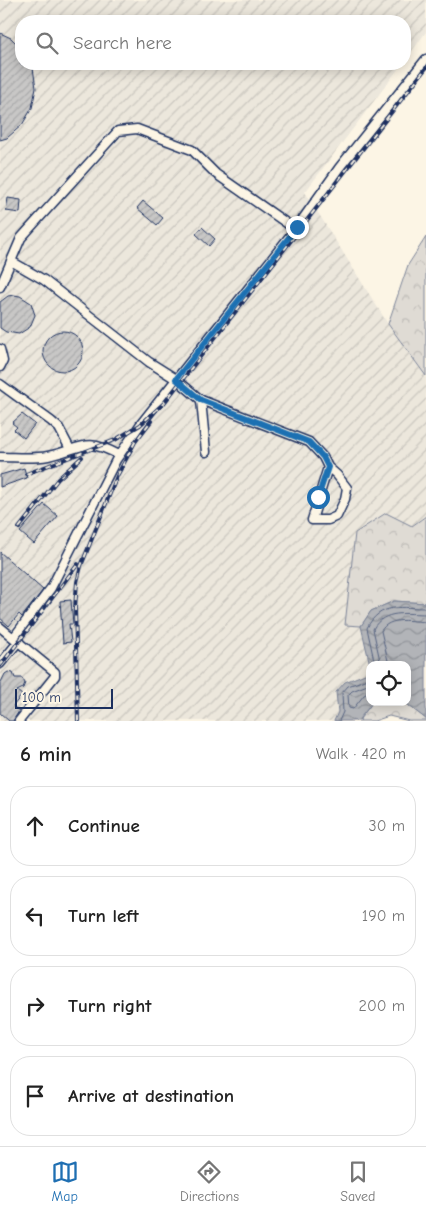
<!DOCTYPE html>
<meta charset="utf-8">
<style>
:root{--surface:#fff;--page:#f2f2f2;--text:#222;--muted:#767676;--line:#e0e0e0;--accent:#1f6fb2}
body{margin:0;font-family:"Comic Neue",sans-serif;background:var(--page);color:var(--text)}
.controls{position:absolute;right:15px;bottom:15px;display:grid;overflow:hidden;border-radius:10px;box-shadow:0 2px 12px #0003}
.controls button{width:45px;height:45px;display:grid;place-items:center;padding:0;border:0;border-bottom:1px solid var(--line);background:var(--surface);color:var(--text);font:25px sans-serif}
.scale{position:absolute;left:15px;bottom:12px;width:98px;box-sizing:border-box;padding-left:5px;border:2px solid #1b2f5e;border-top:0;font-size:14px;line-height:18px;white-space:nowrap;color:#1b2f5e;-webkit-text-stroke:4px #fcf5e5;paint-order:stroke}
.stop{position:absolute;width:15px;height:15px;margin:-11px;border:4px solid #1f6fb2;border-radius:50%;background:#fff}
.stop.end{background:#1f6fb2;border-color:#fff;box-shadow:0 1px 5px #0008}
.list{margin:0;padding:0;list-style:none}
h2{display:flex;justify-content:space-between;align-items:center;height:65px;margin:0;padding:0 20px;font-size:21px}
h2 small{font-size:16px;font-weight:400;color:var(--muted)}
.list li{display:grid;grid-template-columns:32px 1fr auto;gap:15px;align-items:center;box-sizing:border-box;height:80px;margin:0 10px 10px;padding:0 10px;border:1px solid var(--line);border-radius:20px}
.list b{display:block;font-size:19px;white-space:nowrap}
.list em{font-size:16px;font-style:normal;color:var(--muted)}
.icon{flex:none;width:28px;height:28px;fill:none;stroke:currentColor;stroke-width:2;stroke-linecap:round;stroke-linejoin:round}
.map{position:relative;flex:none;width:426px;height:721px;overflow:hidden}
.search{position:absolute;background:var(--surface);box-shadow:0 2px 12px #0003;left:15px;right:15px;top:15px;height:55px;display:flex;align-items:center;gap:12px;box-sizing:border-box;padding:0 18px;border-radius:20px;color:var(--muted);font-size:19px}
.sheet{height:425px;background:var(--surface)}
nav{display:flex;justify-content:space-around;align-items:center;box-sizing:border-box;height:70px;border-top:1px solid var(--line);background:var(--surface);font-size:14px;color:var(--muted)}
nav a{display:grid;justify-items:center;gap:2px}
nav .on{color:var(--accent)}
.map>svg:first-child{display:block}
</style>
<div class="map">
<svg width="426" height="721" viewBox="0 0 426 721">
<defs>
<pattern id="industrial-furrows" width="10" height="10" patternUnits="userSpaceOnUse" patternTransform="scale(1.25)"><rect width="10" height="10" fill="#ece7dc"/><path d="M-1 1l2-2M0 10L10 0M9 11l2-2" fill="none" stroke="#cac6bf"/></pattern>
<pattern id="forest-crowns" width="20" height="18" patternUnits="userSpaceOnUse" patternTransform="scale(1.25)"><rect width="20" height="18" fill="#dfdbd4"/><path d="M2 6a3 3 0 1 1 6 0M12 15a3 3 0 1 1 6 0" fill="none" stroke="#bfbcb8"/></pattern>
<pattern id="water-waves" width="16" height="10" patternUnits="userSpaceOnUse" patternTransform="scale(1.25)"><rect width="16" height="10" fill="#b2b4b8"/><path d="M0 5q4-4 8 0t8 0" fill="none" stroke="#909399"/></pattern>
<pattern id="building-hatch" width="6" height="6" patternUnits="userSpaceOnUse" patternTransform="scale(1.25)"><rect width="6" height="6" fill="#c8c7c6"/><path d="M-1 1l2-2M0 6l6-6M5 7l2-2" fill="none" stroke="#ababac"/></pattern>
</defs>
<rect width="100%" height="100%" fill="#fcf5e5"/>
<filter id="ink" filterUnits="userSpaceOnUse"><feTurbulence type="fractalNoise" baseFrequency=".02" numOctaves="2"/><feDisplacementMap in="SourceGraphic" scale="10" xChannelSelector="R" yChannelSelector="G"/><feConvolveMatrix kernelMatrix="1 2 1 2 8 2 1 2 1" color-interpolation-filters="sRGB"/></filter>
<g filter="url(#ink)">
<polygon fill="url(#industrial-furrows)" points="0,0 426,0 426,32 405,60 405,21 21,21 21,64 402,64 305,192 388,324 426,376 426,516 412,526 345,625 361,626 370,665 370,672 345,682 338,712 334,721 0,721"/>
<g fill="url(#forest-crowns)" stroke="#7d8599">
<polygon points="426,237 426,376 388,324 408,265"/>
<polygon points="386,513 412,526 426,516 426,603 394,601 371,611 361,626 345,625 355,533"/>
<polygon points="373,702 404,702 426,719 426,721 409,721 389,716 374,721 360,721 360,719"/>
</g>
<g fill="url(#water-waves)" stroke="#767f94">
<polygon points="394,601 426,603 426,719 404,702 407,702 407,665 370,665 361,626 371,611"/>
<polygon points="370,672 370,702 373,702 360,718 360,721 334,721 338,712 336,692 345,682"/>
</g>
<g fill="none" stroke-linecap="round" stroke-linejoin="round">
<g stroke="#576482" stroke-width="1">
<path d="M375,665L367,628C380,602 402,608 426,608"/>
<path d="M381,665L373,629C384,609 407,614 426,614"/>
<path d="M389,665L381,631C389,616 412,621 426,622"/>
<polyline points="370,684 352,691 348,695 349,708 353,709 364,695 370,692"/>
<polyline points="339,721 343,712 342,693 348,686 370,678"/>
</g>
</g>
<g fill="url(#building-hatch)" stroke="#1b2f5e">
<polygon points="0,33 11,38 21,48 21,64 31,64 33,68 36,88 32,108 22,125 7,138 0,140"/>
<polygon points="8,198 21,200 20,213 6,211"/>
<polygon points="143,201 163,218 157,225 137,208"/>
<polygon points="202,227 215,239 209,246 196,234"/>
<polygon points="14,295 20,296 31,303 35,315 30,327 19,334 6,332 0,328 0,302 8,296"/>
<circle cx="63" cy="351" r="20"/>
<polygon points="22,414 35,424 24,438 14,430 17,427 12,423"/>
<polygon points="24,468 27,478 0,487 0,475"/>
<polygon points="44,504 58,516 34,544 20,532"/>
<polygon points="0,552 43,590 22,617 19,614 9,626 0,618"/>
<polygon points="71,600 73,624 69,624 71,642 63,643 60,601"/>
<polygon points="8,672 13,673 15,678 22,678 25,683 23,688 17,691 22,695 13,706 19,711 13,721 9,721 0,713 0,684 5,674"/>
</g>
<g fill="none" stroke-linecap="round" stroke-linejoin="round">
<g stroke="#1b2f5e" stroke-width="11">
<g id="minor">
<polyline points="11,261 44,280 149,362 176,379 201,400 206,452"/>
<polyline points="0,287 21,238 118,131 137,129 192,150 216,174 295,229"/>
<polyline points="0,349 3,361 0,367"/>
<polyline points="0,384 51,421 59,428 70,449"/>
<polyline points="201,400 309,442 323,457 328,467 312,520 328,520 337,516 345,499 347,488 337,475 328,467"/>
<path d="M0,457C15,457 33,459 48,456C81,449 85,436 119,455"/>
<polyline points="0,627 55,672 55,676 19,721"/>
<polyline points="14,637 51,588 116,460 140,425 297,227 339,168 426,59"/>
<polyline points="0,664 19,641"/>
</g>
</g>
<use href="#minor" stroke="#fcf5e5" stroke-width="8"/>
<g stroke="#1b2f5e" stroke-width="4">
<g id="rail">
<polyline points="26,474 115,440 140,425 164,403 426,68"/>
<polyline points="19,528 58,479 82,457"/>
<polyline points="0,666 78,564"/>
<polyline points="78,721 75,608 77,582 81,566 117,476 135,442 151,421"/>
</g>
</g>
<use href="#rail" stroke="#fcf5e5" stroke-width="2" stroke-dasharray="5.5" stroke-linecap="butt"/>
</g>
</g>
<g fill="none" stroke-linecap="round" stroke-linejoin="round" filter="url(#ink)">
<polyline stroke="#1f6fb2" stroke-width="6" points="297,227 176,379 201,400 309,442 323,457 328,467 318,497"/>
</g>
</svg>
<div class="controls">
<button><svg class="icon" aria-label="locate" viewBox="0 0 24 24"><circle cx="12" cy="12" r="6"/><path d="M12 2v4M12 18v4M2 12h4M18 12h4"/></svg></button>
</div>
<div class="scale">100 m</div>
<div class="stop" style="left:318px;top:497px"></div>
<div class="stop end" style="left:297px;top:227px"></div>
<div class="search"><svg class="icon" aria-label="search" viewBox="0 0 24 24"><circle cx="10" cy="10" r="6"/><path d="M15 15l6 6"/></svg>Search here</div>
</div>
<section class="sheet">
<h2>6 min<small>Walk · 420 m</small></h2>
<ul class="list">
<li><svg class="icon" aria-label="ahead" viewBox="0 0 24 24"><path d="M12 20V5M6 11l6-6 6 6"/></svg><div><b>Continue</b></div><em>30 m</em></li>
<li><svg class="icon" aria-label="left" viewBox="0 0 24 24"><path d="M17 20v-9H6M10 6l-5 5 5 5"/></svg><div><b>Turn left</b></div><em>190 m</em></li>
<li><svg class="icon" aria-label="right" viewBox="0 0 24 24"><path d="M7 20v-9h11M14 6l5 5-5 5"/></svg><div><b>Turn right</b></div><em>200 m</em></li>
<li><svg class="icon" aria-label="arrive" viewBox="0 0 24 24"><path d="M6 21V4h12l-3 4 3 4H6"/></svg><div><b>Arrive at destination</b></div></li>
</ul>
</section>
<nav>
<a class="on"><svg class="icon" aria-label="map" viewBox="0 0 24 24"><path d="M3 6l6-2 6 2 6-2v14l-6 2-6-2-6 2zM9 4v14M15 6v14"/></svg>Map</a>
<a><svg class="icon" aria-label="directions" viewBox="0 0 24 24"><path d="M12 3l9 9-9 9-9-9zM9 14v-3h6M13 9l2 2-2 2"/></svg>Directions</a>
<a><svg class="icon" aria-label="saved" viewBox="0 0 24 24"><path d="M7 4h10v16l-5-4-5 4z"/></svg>Saved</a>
</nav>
